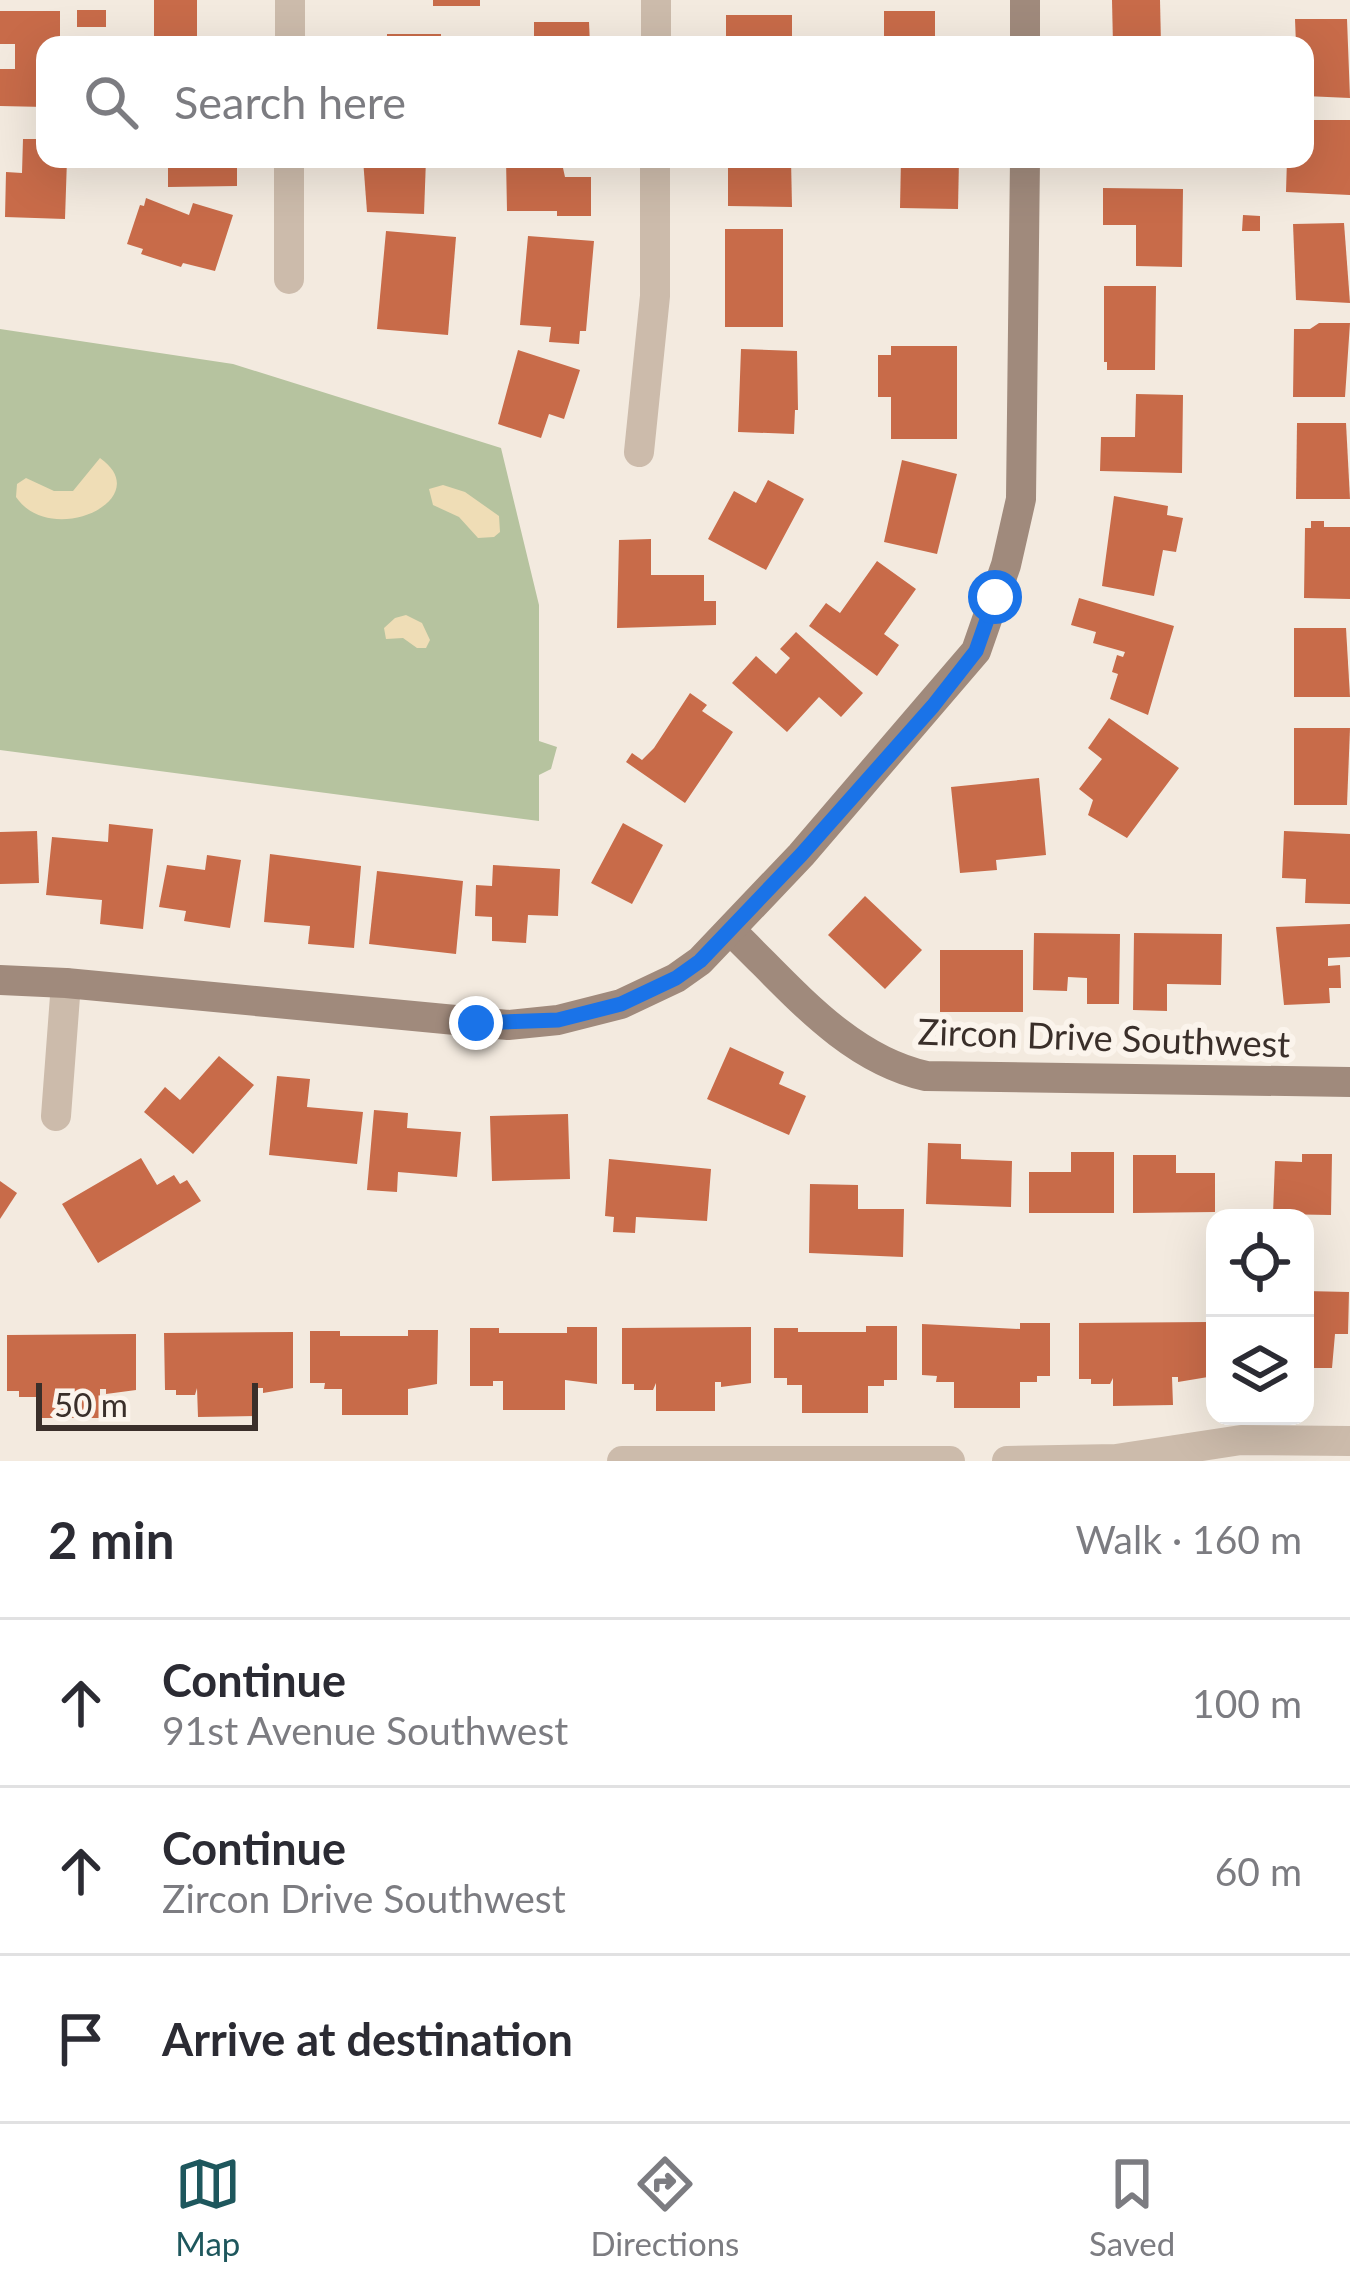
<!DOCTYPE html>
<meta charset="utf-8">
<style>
:root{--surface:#fff;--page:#f2f2f3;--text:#2b2b33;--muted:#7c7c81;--line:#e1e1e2;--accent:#1e575d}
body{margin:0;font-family:Lato,sans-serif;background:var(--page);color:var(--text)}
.controls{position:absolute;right:36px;bottom:36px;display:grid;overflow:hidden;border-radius:24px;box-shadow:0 12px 48px #0002}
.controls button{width:108px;height:108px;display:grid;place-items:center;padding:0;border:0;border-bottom:3px solid var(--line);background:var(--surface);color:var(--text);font:60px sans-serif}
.scale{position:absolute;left:36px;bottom:30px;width:222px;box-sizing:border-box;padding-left:12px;border:6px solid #3a2f2a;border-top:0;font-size:33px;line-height:42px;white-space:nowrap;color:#3a2f2a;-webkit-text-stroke:9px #fbf4ec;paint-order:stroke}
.stop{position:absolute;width:36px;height:36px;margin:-27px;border:9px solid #1a73e8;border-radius:50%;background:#fff}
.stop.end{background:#1a73e8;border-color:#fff;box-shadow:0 3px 12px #0008}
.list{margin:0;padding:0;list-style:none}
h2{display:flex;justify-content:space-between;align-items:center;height:156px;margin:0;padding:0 48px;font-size:51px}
h2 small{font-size:39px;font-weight:400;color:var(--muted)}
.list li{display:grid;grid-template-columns:78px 1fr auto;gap:36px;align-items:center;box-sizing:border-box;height:168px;padding:0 48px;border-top:3px solid var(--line)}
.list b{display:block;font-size:45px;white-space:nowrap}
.list p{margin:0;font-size:39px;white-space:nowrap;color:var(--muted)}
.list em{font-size:39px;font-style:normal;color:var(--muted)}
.icon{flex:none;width:66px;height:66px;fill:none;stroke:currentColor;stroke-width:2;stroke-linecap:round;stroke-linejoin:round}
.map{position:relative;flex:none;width:1350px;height:1461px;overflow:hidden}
.search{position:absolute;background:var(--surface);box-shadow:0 12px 48px #0002;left:36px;right:36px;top:36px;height:132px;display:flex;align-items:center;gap:30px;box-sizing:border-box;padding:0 42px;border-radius:24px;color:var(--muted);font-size:45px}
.sheet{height:660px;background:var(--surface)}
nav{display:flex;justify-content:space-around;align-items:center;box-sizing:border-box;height:168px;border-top:3px solid var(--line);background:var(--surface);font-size:33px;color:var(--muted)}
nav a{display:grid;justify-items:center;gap:6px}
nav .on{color:var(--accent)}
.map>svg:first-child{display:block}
</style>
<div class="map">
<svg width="1350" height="1461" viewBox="0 0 1350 1461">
<rect width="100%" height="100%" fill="#f3eadf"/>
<polygon fill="#b6c39f" points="0,329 233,364 501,448 539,605 539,741 557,747 551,769 539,775 539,821 0,750"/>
<g fill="#efddb6">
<path d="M100,458C158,499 51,549 16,497L17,484L26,478L54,491H73Z"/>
<polygon points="443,485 465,492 499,516 500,532 494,537 478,538 459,517 433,505 429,489"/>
<polygon points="406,615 422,623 430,640 426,648 417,648 403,638 386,639 384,628 395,618"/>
</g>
<g fill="#c86b49">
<rect x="154" y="0" width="43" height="45"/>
<rect x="433" y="0" width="47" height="6"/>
<polygon points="1112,0 1160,0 1161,45 1113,45"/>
<rect x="77" y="10" width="29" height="17"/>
<polygon points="0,11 60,11 60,45 45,45 45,107 0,106 0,69 15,69 15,44 0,44"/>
<rect x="884" y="11" width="51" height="34"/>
<rect x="726" y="15" width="66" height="30"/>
<polygon points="1295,19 1347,19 1350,98 1305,96 1305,45 1296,45"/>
<polygon points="534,22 589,22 590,45 534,45"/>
<rect x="387" y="34" width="54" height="11"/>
<polygon points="1305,120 1350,120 1350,195 1286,192 1287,159 1305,159"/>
<polygon points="23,139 45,139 45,159 67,159 65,219 5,217 6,172 22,173"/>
<polygon points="168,159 237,159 237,186 168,187"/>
<polygon points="363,159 426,159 424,214 367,212"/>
<polygon points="506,159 561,159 565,177 591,177 591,216 557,216 557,211 507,211"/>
<polygon points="728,159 791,159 792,207 728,206"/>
<polygon points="901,159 959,159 958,209 900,208"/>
<polygon points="1103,188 1183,189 1182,267 1136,266 1136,225 1103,225"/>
<polygon points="146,198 189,215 193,203 233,215 215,271 183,263 181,267 141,254 143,249 127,244 140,205 144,206"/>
<polygon points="1243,215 1260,216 1260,231 1242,231"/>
<polygon points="1344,223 1350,303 1296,300 1293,224"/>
<rect x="725" y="229" width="58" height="98"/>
<polygon points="386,231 456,237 448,335 377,329"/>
<polygon points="528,236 594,241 586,331 580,331 579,344 549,342 551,327 520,325"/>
<polygon points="1104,286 1156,286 1155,370 1107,370 1107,362 1104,362"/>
<polygon points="1319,323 1350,323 1345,397 1293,397 1294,329 1310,329"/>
<polygon points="891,346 957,346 957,439 891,439 891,397 878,397 878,355 891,355"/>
<polygon points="741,349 797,351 798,410 795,410 794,434 738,432"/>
<polygon points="518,350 580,370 564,419 549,414 541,438 498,424"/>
<polygon points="1136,394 1183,395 1182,473 1100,471 1101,437 1135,437"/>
<polygon points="1297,423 1346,423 1350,499 1296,499"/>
<polygon points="902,460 957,474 937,554 884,542"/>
<polygon points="768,480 804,499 766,570 708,539 734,491 756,503"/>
<polygon points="1114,496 1168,506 1167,515 1183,518 1176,552 1163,550 1154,596 1102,586"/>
<polygon points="1311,521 1324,521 1324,527 1350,527 1350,599 1304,598 1305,528 1311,528"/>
<polygon points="651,539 651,575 704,575 704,601 716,601 716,625 617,628 619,540"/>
<polygon points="877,561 916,589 884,634 899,645 877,676 809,626 826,603 840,613"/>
<polygon points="1079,598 1174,626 1148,715 1110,699 1118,674 1112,672 1117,655 1123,657 1125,652 1093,643 1096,632 1071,625"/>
<polygon points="1294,628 1346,628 1350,697 1294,697"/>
<polygon points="796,632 863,693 841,717 819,697 787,732 732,683 756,656 776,674 790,658 780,649"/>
<polygon points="690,693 707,705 702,711 733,732 685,803 626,762 632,753 642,760 654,748"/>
<polygon points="1109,718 1179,768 1127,838 1088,815 1093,800 1079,789 1102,759 1088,748"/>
<polygon points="1294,728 1350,728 1347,805 1294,805"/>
<polygon points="1039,778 1046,855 996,860 997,870 960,873 951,787"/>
<polygon points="623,823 663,845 632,904 591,883"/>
<polygon points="109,824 153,829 143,929 100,924 102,900 46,895 52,837 108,842"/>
<polygon points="37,831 39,883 0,884 0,832"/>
<polygon points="1284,831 1350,834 1350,904 1305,903 1306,879 1282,878"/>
<polygon points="270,854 361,866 354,948 308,944 310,926 264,922"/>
<polygon points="207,855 241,860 230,928 184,921 186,911 159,907 167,865 205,870"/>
<polygon points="493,865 560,869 558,916 528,915 526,943 492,941 492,917 475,916 476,885 492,886"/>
<polygon points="377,871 463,881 456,954 369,944"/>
<polygon points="865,896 922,950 885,989 828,935"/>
<polygon points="1350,924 1350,957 1328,958 1328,966 1340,965 1341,988 1329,988 1330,1003 1284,1005 1276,927"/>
<polygon points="1034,933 1120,934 1119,1004 1087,1004 1087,978 1068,977 1067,991 1033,990"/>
<polygon points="1134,933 1222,934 1221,985 1167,984 1167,1011 1133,1010"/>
<rect x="940" y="950" width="83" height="62"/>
<polygon points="730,1047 784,1072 779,1084 806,1096 789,1135 707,1099"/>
<polygon points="219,1056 254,1085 193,1154 144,1112 165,1087 180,1100"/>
<polygon points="277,1076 310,1079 307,1107 363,1112 357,1164 269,1155"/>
<polygon points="374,1110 408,1113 407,1128 461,1132 457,1177 398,1172 397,1192 367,1190"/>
<polygon points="568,1114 570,1179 492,1181 490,1116"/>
<polygon points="928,1143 961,1144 961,1159 1012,1161 1011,1207 926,1204"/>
<polygon points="1071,1152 1114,1152 1114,1213 1029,1213 1029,1172 1071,1172"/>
<polygon points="1302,1154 1332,1154 1331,1215 1273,1214 1275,1161 1302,1162"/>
<polygon points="1133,1155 1176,1155 1176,1173 1215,1173 1215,1212 1133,1213"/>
<polygon points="141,1158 157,1185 174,1175 180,1184 187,1180 201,1201 98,1263 62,1204"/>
<polygon points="609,1159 711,1169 707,1221 636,1217 635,1233 613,1232 614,1217 605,1216"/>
<polygon points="0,1181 17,1193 0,1219"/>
<polygon points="810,1184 858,1185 858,1209 904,1209 903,1257 809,1253"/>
<polygon points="1305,1291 1349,1292 1348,1334 1335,1334 1332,1368 1305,1368"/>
<polygon points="1208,1322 1208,1377 1178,1382 1178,1377 1172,1377 1173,1405 1113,1406 1113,1378 1110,1384 1091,1384 1091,1379 1079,1379 1079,1323"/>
<polygon points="1020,1323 1050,1323 1050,1376 1037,1376 1037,1382 1020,1382 1020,1408 954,1408 954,1382 936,1382 937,1376 922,1375 922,1324 1020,1329"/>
<polygon points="866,1326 897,1326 897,1380 884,1380 884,1386 868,1386 868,1413 802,1413 802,1385 787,1385 787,1378 774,1378 774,1328 798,1328 798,1332 866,1332"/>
<polygon points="567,1327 597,1327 597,1384 565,1380 565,1410 503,1410 503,1381 493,1381 493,1386 470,1386 470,1328 499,1328 499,1333 567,1333"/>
<polygon points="751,1327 751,1383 721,1387 721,1382 715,1382 715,1411 656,1411 656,1383 653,1390 634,1390 634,1384 622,1384 622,1328"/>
<polygon points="408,1330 438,1330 437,1384 408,1389 408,1415 342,1415 342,1389 324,1389 325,1383 310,1383 310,1331 340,1331 340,1336 408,1336"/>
<polygon points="293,1332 293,1388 263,1393 263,1388 257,1388 258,1416 198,1417 197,1388 195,1395 176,1395 176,1390 165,1390 164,1333"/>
<polygon points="136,1334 136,1390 106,1394 106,1389 100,1389 100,1418 41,1418 41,1390 38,1397 19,1397 19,1391 7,1391 7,1335"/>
</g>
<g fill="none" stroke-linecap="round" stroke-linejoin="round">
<g stroke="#ccbbab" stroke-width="30">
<polyline points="290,45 290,0"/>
<polyline points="656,45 656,0"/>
<polyline points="289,279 289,159"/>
<polyline points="639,452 655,296 655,159"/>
<polyline points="56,1116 66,983"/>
<polyline points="622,1461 950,1461"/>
<polyline points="1007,1461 1116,1459 1241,1440 1350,1441"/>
</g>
<g stroke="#a08a7c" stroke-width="30">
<polyline points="1025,45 1025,0"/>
<path d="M730,930C789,986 845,1058 926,1076L1350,1082"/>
<polyline points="0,980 66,983 508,1025 558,1020 621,1004 676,978 700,961 801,855 976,651 1006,565 1021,499 1025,159"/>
</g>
</g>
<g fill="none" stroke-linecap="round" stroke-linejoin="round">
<polyline stroke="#1a73e8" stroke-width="15" points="476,1023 558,1020 621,1004 676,978 700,961 801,855 933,706 976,651 995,597"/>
</g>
<g text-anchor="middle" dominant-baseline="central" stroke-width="12" stroke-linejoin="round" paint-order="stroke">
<g font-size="36" fill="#3a2f2a" stroke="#fbf4ec">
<text transform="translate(1104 1037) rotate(2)">Zircon Drive Southwest</text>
</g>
</g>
</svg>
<div class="controls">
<button><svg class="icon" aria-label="locate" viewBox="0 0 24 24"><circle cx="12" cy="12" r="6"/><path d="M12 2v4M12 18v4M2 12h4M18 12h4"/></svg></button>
<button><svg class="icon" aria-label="layers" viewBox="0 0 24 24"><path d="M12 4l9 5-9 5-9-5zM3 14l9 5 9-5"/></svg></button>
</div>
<div class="scale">50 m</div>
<div class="stop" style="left:995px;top:597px"></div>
<div class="stop end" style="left:476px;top:1023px"></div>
<div class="search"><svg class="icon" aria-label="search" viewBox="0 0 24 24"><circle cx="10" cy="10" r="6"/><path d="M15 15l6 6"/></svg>Search here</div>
</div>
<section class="sheet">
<h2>2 min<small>Walk · 160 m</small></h2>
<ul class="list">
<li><svg class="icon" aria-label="ahead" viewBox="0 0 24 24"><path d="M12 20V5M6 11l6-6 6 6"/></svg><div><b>Continue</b><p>91st Avenue Southwest</p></div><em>100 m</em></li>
<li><svg class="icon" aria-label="ahead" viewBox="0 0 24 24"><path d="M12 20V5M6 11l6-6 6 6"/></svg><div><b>Continue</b><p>Zircon Drive Southwest</p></div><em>60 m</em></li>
<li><svg class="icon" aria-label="arrive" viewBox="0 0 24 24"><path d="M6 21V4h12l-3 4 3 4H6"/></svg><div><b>Arrive at destination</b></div></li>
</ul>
</section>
<nav>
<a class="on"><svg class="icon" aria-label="map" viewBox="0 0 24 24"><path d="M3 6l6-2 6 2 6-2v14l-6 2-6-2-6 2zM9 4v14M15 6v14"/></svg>Map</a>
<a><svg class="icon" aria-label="directions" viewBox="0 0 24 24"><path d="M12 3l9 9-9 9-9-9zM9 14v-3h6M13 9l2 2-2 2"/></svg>Directions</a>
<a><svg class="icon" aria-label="saved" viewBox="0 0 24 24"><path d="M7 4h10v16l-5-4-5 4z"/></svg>Saved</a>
</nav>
